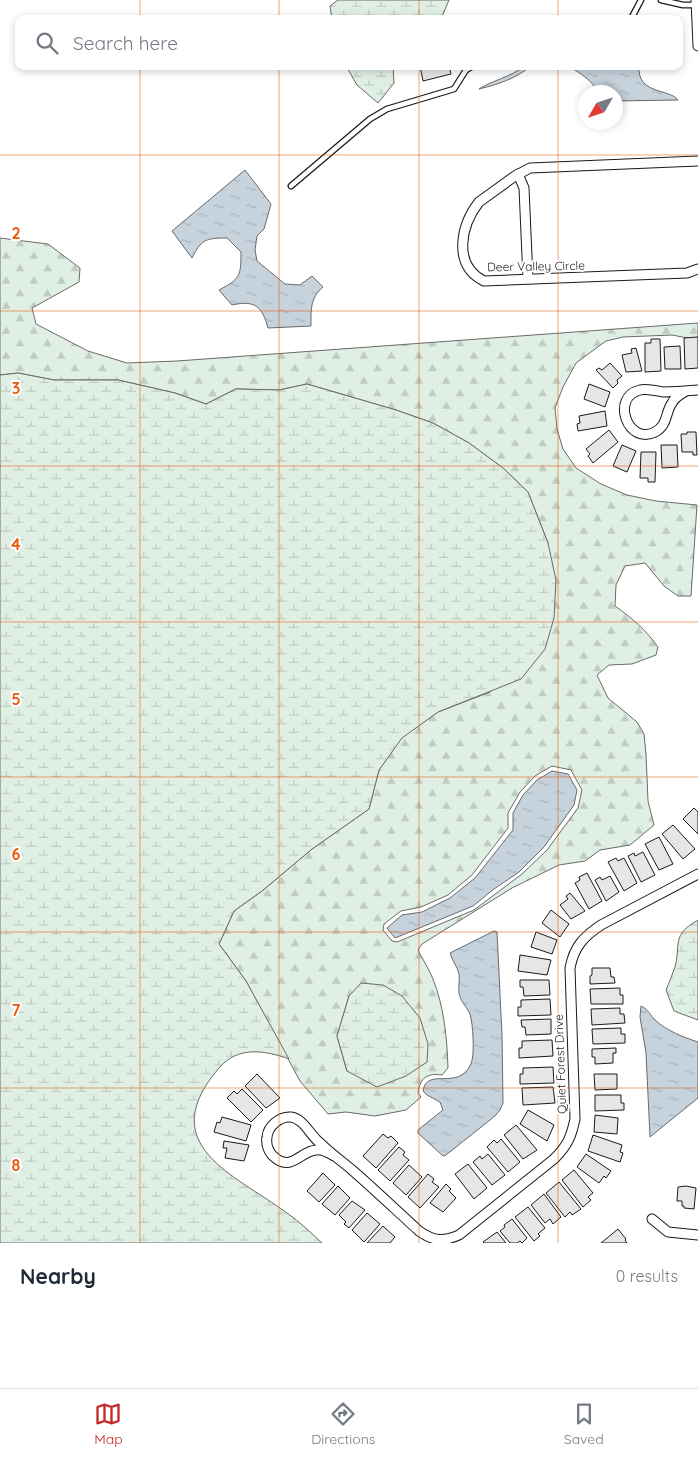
<!DOCTYPE html>
<style>
:root{--surface:#fff;--page:#f6f6f7;--text:#1f2937;--muted:#747a83;--line:#e0e1e3;--accent:#c62828}
body{margin:0;font-family:Quicksand,sans-serif;background:var(--page);color:var(--text)}
.compass{position:absolute;left:578px;top:85px;width:45px;height:45px;border-radius:50%;background:var(--surface);box-shadow:0 2px 8px #0003;rotate:231deg}
.list{margin:0;padding:0;list-style:none}
h2{display:flex;justify-content:space-between;align-items:center;height:65px;margin:0;padding:0 20px;font-size:21px}
h2 small{font-size:16px;font-weight:400;color:var(--muted)}
.icon{flex:none;width:28px;height:28px;fill:none;stroke:currentColor;stroke-width:2;stroke-linecap:round;stroke-linejoin:round}
.map{position:relative;flex:none;width:698px;height:1243px;overflow:hidden}
.search{position:absolute;background:var(--surface);box-shadow:0 2px 8px #0003;left:15px;right:15px;top:15px;height:55px;display:flex;align-items:center;gap:12px;box-sizing:border-box;padding:0 18px;border-radius:10px;color:var(--muted);font-size:19px}
.sheet{height:145px;background:var(--surface)}
nav{display:flex;justify-content:space-around;align-items:center;box-sizing:border-box;height:70px;border-top:1px solid var(--line);background:var(--surface);font-size:14px;color:var(--muted)}
nav a{display:grid;justify-items:center;gap:2px}
nav .on{color:var(--accent)}
.map>svg:first-child{display:block}
</style>
<div class="map">
<svg width="698" height="1243" viewBox="0 0 698 1243">
<defs>
<pattern id="forest-firs" width="22" height="20" patternUnits="userSpaceOnUse" patternTransform="scale(1.25)"><rect width="22" height="20" fill="#e0efe3"/><path d="M5 1l3.5 6h-7zM16 11l3.5 6h-7z" fill="#c0ccc2"/></pattern>
<pattern id="wetland-marsh" width="20" height="14" patternUnits="userSpaceOnUse" patternTransform="scale(1.25)"><rect width="20" height="14" fill="#e0efe3"/><path d="M1 5h8M5 5V1M11 12h8M15 12V8" fill="none" stroke="#c0ccc2"/></pattern>
<pattern id="water-ripples" width="26" height="14" patternUnits="userSpaceOnUse" patternTransform="scale(1.25)"><rect width="26" height="14" fill="#c6d2dc"/><path d="M2 4q2-2 4 0t4 0M15 11q2-2 4 0t4 0" fill="none" stroke="#aab4bc"/></pattern>
</defs>
<rect width="100%" height="100%" fill="#fff"/>
<path fill="url(#forest-firs)" stroke="#6a6a6a" fill-rule="evenodd" d="M0,238L48,244L80,268L79,282L32,308L36,324L88,351L127,363L177,361L698,323V340L672,335L623,337L606,341L576,363L563,387L555,408L557,429L563,449L576,468L601,484L627,495L656,501L697,505L691,596H678L664,586L645,563L625,566L616,585L615,606C632,618 646,630 658,647L656,655L632,664L609,665L597,675L608,698L637,722L644,734L646,754L648,801L654,825L630,845L600,850L585,861L559,865L512,888L422,944L418,950C423,960 429,969 433,979C444,1007 447,1037 448,1068L442,1075C428,1073 420,1077 418,1093L421,1097L406,1110L375,1116L346,1112L328,1114L300,1081L246,981L219,944L234,911L262,891L312,849L369,809L379,770L401,738L438,712L490,692L548,543L528,492L503,468L469,443L433,423L396,410L307,384L279,390L236,389L206,404L175,393L118,380H54L18,373L0,375ZM552,766L571,770L582,790L578,808L547,850L522,874L474,910L397,942L392,941L383,930L384,924L401,911L421,907L448,895L472,875L508,828V813L520,792L535,776ZM349,996L347,1071L337,1036Z"/>
<g fill="url(#wetland-marsh)" stroke="#6a6a6a">
<polygon points="338,0 449,0 441,19 332,19 330,6"/>
<polygon points="346,66 393,66 394,83 378,103 357,85"/>
<path d="M18,373L54,380H118L175,393L206,404L236,389L279,390L307,384L396,410L433,423L469,443L503,468L528,492L548,543L556,580L554,618L545,649L521,679L438,712L402,738L379,770L369,809L312,849L262,891L234,911L219,944L246,981L289,1059C264,1050 238,1046 219,1068C153,1145 234,1174 287,1213C300,1222 311,1233 322,1243H0V375Z"/>
<path d="M698,920V1020L674,1011L666,990C669,983 672,975 675,967C681,944 671,935 698,920Z"/>
<polygon points="361,983 383,985 402,996 420,1018 428,1044 427,1062 406,1076 377,1087 347,1071 337,1036 349,996"/>
</g>
<g fill="url(#water-ripples)" stroke="#6a6a6a">
<path d="M524,66H531C515,79 499,84 479,89C493,80 511,77 524,66Z"/>
<path d="M569,66H639C637,95 669,88 678,100L616,101V92H597C593,80 579,73 569,66Z"/>
<path d="M245,170L271,204L264,229L257,236L255,250L257,261L285,284L300,285L312,276L323,287C310,298 311,310 311,326L268,328C262,306 255,300 232,305L219,290C240,279 241,276 241,252L227,238C207,238 201,239 192,258L172,231Z"/>
<polygon points="552,771 568,774 577,790 574,805 544,847 519,872 494,889 473,906 395,938 387,928 402,915 422,912 450,898 475,878 513,830 513,813 523,795 537,780"/>
<path d="M494,931L497,932L502,1035L503,1103L500,1110L495,1116L446,1155L443,1156L418,1133V1130L443,1110L440,1102L427,1095L423,1091C427,1066 458,1092 471,1064C475,1054 473,1024 470,1014C467,1007 460,1001 459,993C458,987 460,981 459,974C457,966 452,960 450,953Z"/>
<path d="M641,1006C648,1009 650,1015 655,1020C667,1031 683,1037 698,1042V1098L650,1137L646,1053L640,1017Z"/>
</g>
<g fill="#e6e6e6" stroke="#1a1a1a">
<polygon points="420,66 449,66 451,74 423,81"/>
<polygon points="698,337 698,368 685,369 684,338"/>
<polygon points="651,339 660,339 661,371 645,372 645,343 651,343"/>
<polygon points="680,346 681,369 665,369 664,347"/>
<polygon points="636,348 642,371 626,372 622,355 632,353 631,349"/>
<polygon points="610,363 622,376 617,380 618,383 613,388 596,370 599,368 602,370"/>
<polygon points="589,384 610,392 605,407 584,399"/>
<polygon points="605,411 607,426 578,431 577,424 580,423 579,416"/>
<polygon points="609,430 618,442 593,463 588,456 590,454 586,449"/>
<polygon points="687,432 696,432 697,455 693,455 693,452 682,452 681,434 687,434"/>
<polygon points="622,445 636,451 627,472 613,466"/>
<polygon points="661,445 677,445 678,467 662,468"/>
<polygon points="641,452 656,452 655,482 648,482 648,478 640,478"/>
<polygon points="694,808 698,812 698,834 683,819"/>
<polygon points="673,825 695,849 683,859 662,834"/>
<polygon points="659,837 673,864 659,870 645,844"/>
<polygon points="643,852 655,875 641,882 628,856 634,853 635,856"/>
<polygon points="616,858 618,861 624,858 637,883 624,891 608,862"/>
<polygon points="587,873 602,901 589,909 575,883 580,880 579,877"/>
<polygon points="610,876 619,892 606,901 595,880 600,877 602,880"/>
<polygon points="570,893 585,911 571,919 560,905 568,899 566,896"/>
<polygon points="551,910 569,924 560,937 542,923"/>
<polygon points="536,932 557,940 552,954 531,947"/>
<polygon points="520,955 551,960 547,975 518,971"/>
<polygon points="592,968 610,968 611,977 614,977 615,983 590,984 590,976 592,975"/>
<polygon points="520,980 549,980 550,995 524,996 523,987 520,987"/>
<polygon points="620,988 620,995 623,995 623,1004 591,1004 590,989"/>
<polygon points="550,999 551,1015 518,1016 518,1007 521,1007 521,1000"/>
<polygon points="620,1008 620,1014 624,1014 625,1023 592,1025 591,1009"/>
<polygon points="551,1019 551,1034 526,1035 525,1027 522,1027 521,1020"/>
<polygon points="621,1028 621,1034 625,1034 625,1043 593,1044 592,1029"/>
<polygon points="552,1040 553,1056 519,1058 519,1048 522,1048 522,1041"/>
<polygon points="616,1048 616,1053 613,1053 613,1063 595,1064 595,1057 592,1057 592,1049"/>
<polygon points="553,1067 554,1083 520,1084 520,1074 523,1074 523,1068"/>
<polygon points="257,1074 280,1098 266,1108 245,1086"/>
<polygon points="594,1074 617,1074 617,1089 595,1090"/>
<polygon points="553,1087 555,1103 523,1105 522,1088"/>
<polygon points="242,1089 263,1110 251,1122 227,1098 234,1091 237,1094"/>
<polygon points="595,1095 621,1095 621,1103 624,1103 624,1110 595,1111"/>
<polygon points="528,1110 554,1125 547,1141 520,1124"/>
<polygon points="595,1115 618,1118 617,1134 594,1132"/>
<polygon points="222,1117 251,1125 246,1141 214,1132 217,1122 220,1123"/>
<polygon points="516,1125 537,1150 523,1159 504,1135"/>
<polygon points="383,1134 388,1138 391,1136 398,1143 376,1168 363,1156"/>
<polygon points="593,1135 622,1145 620,1152 623,1153 620,1162 588,1151"/>
<polygon points="501,1139 520,1162 508,1172 487,1147 494,1140 497,1143"/>
<polygon points="224,1141 249,1145 244,1161 225,1158 227,1148 223,1148"/>
<polygon points="399,1147 405,1152 403,1155 409,1160 390,1181 378,1170"/>
<polygon points="488,1154 505,1175 492,1185 473,1162 480,1156 482,1159"/>
<polygon points="586,1154 611,1171 606,1178 604,1176 599,1183 577,1167"/>
<polygon points="468,1164 487,1188 474,1199 455,1174"/>
<polygon points="409,1165 422,1177 406,1195 393,1183"/>
<polygon points="574,1170 593,1193 588,1197 591,1200 583,1207 562,1180"/>
<polygon points="323,1173 335,1185 319,1202 307,1191"/>
<polygon points="428,1174 434,1179 432,1182 439,1187 420,1208 408,1197"/>
<polygon points="559,1182 581,1209 572,1215 570,1212 565,1217 546,1193"/>
<polygon points="446,1184 451,1189 449,1191 456,1198 443,1212 430,1203"/>
<polygon points="338,1186 350,1198 335,1215 322,1204"/>
<polygon points="686,1186 696,1188 694,1209 684,1208 684,1206 682,1206 682,1201 677,1201 678,1187"/>
<polygon points="544,1194 561,1217 553,1224 550,1219 545,1223 531,1205"/>
<polygon points="352,1201 365,1210 349,1228 344,1224 346,1222 339,1215"/>
<polygon points="528,1207 545,1228 538,1234 540,1236 534,1241 515,1217"/>
<polygon points="367,1213 380,1224 364,1242 352,1230"/>
<polygon points="512,1219 527,1238 522,1243 520,1241 517,1243 510,1243 500,1231 505,1227 504,1225"/>
<polygon points="383,1226 395,1237 390,1243 367,1243"/>
<polygon points="618,1229 626,1239 625,1240 627,1243 601,1243"/>
<polygon points="497,1232 506,1243 484,1243 483,1242"/>
</g>
<g fill="none" stroke-linecap="round" stroke-linejoin="round">
<g stroke="#1a1a1a" stroke-width="7">
<g id="service">
<polyline points="661,0 683,5 696,5"/>
<polyline points="591,19 597,19"/>
<polyline points="631,19 641,0"/>
<polyline points="291,186 370,119 387,109 454,89 466,70 473,66"/>
</g>
</g>
<g stroke="#1a1a1a" stroke-width="11">
<g id="minor">
<polyline points="696,0 698,46"/>
<path d="M698,161L530,168L515,176L479,202C461,225 452,265 484,281L687,273L698,269"/>
<polyline points="518,174 524,188 528,279"/>
<path d="M686,391C681,394 675,397 672,403C665,413 668,425 655,432C628,446 610,397 640,390C647,388 657,391 663,392C675,392 687,391 698,390"/>
<path d="M334,1156C329,1153 322,1149 316,1150C300,1151 291,1174 272,1155C268,1150 266,1143 267,1137C268,1126 280,1116 291,1117C304,1119 310,1135 319,1142C329,1152 340,1160 351,1169C374,1189 396,1210 419,1231C433,1241 443,1242 459,1235L554,1159C567,1146 571,1138 575,1119L570,968C574,947 583,937 601,925L698,874"/>
<polyline points="652,1219 668,1232 698,1235"/>
</g>
</g>
<use href="#service" stroke="#fff" stroke-width="4.5"/>
<use href="#minor" stroke="#fff" stroke-width="9"/>
</g>
<path fill="none" stroke="#e8590c" stroke-width="1" stroke-opacity="0.55" d="M140,0V19M279,0V19M419,0V19M558,0V19M140,66V1243M279,66V1243M419,66V1243M558,66V1243M0,155H698M0,311H698M0,466H698M0,622H698M0,777H698M0,932H698M0,1088H698"/>
<g text-anchor="middle" dominant-baseline="central" stroke-width="4" stroke-linejoin="round" paint-order="stroke">
<g font-size="12" fill="#1a1a1a" stroke="#fff">
<text transform="translate(536 266) rotate(-1)">Deer Valley Circle</text>
<text transform="translate(560 1064) rotate(-92)">Quiet Forest Drive</text>
</g>
</g>
<g font-size="16" text-anchor="middle" font-weight="bold" fill="#e8590c" stroke="#fff" stroke-width="4" stroke-linejoin="round" paint-order="stroke">
<text x="16" y="239">2</text>
<text x="16" y="394">3</text>
<text x="16" y="550">4</text>
<text x="16" y="705">5</text>
<text x="16" y="860">6</text>
<text x="16" y="1016">7</text>
<text x="16" y="1171">8</text>
</g>
</svg>
<svg class="compass" viewBox="-18 -18 36 36"><path d="M0-13l5 13h-10z" fill="#e53935"/><path d="M0 13l5-13h-10z" fill="#747a83"/></svg>
<div class="search"><svg class="icon" aria-label="search" viewBox="0 0 24 24"><circle cx="10" cy="10" r="6"/><path d="M15 15l6 6"/></svg>Search here</div>
</div>
<section class="sheet">
<h2>Nearby<small>0 results</small></h2>
<ul class="list">
</ul>
</section>
<nav>
<a class="on"><svg class="icon" aria-label="map" viewBox="0 0 24 24"><path d="M3 6l6-2 6 2 6-2v14l-6 2-6-2-6 2zM9 4v14M15 6v14"/></svg>Map</a>
<a><svg class="icon" aria-label="directions" viewBox="0 0 24 24"><path d="M12 3l9 9-9 9-9-9zM9 14v-3h6M13 9l2 2-2 2"/></svg>Directions</a>
<a><svg class="icon" aria-label="saved" viewBox="0 0 24 24"><path d="M7 4h10v16l-5-4-5 4z"/></svg>Saved</a>
</nav>
